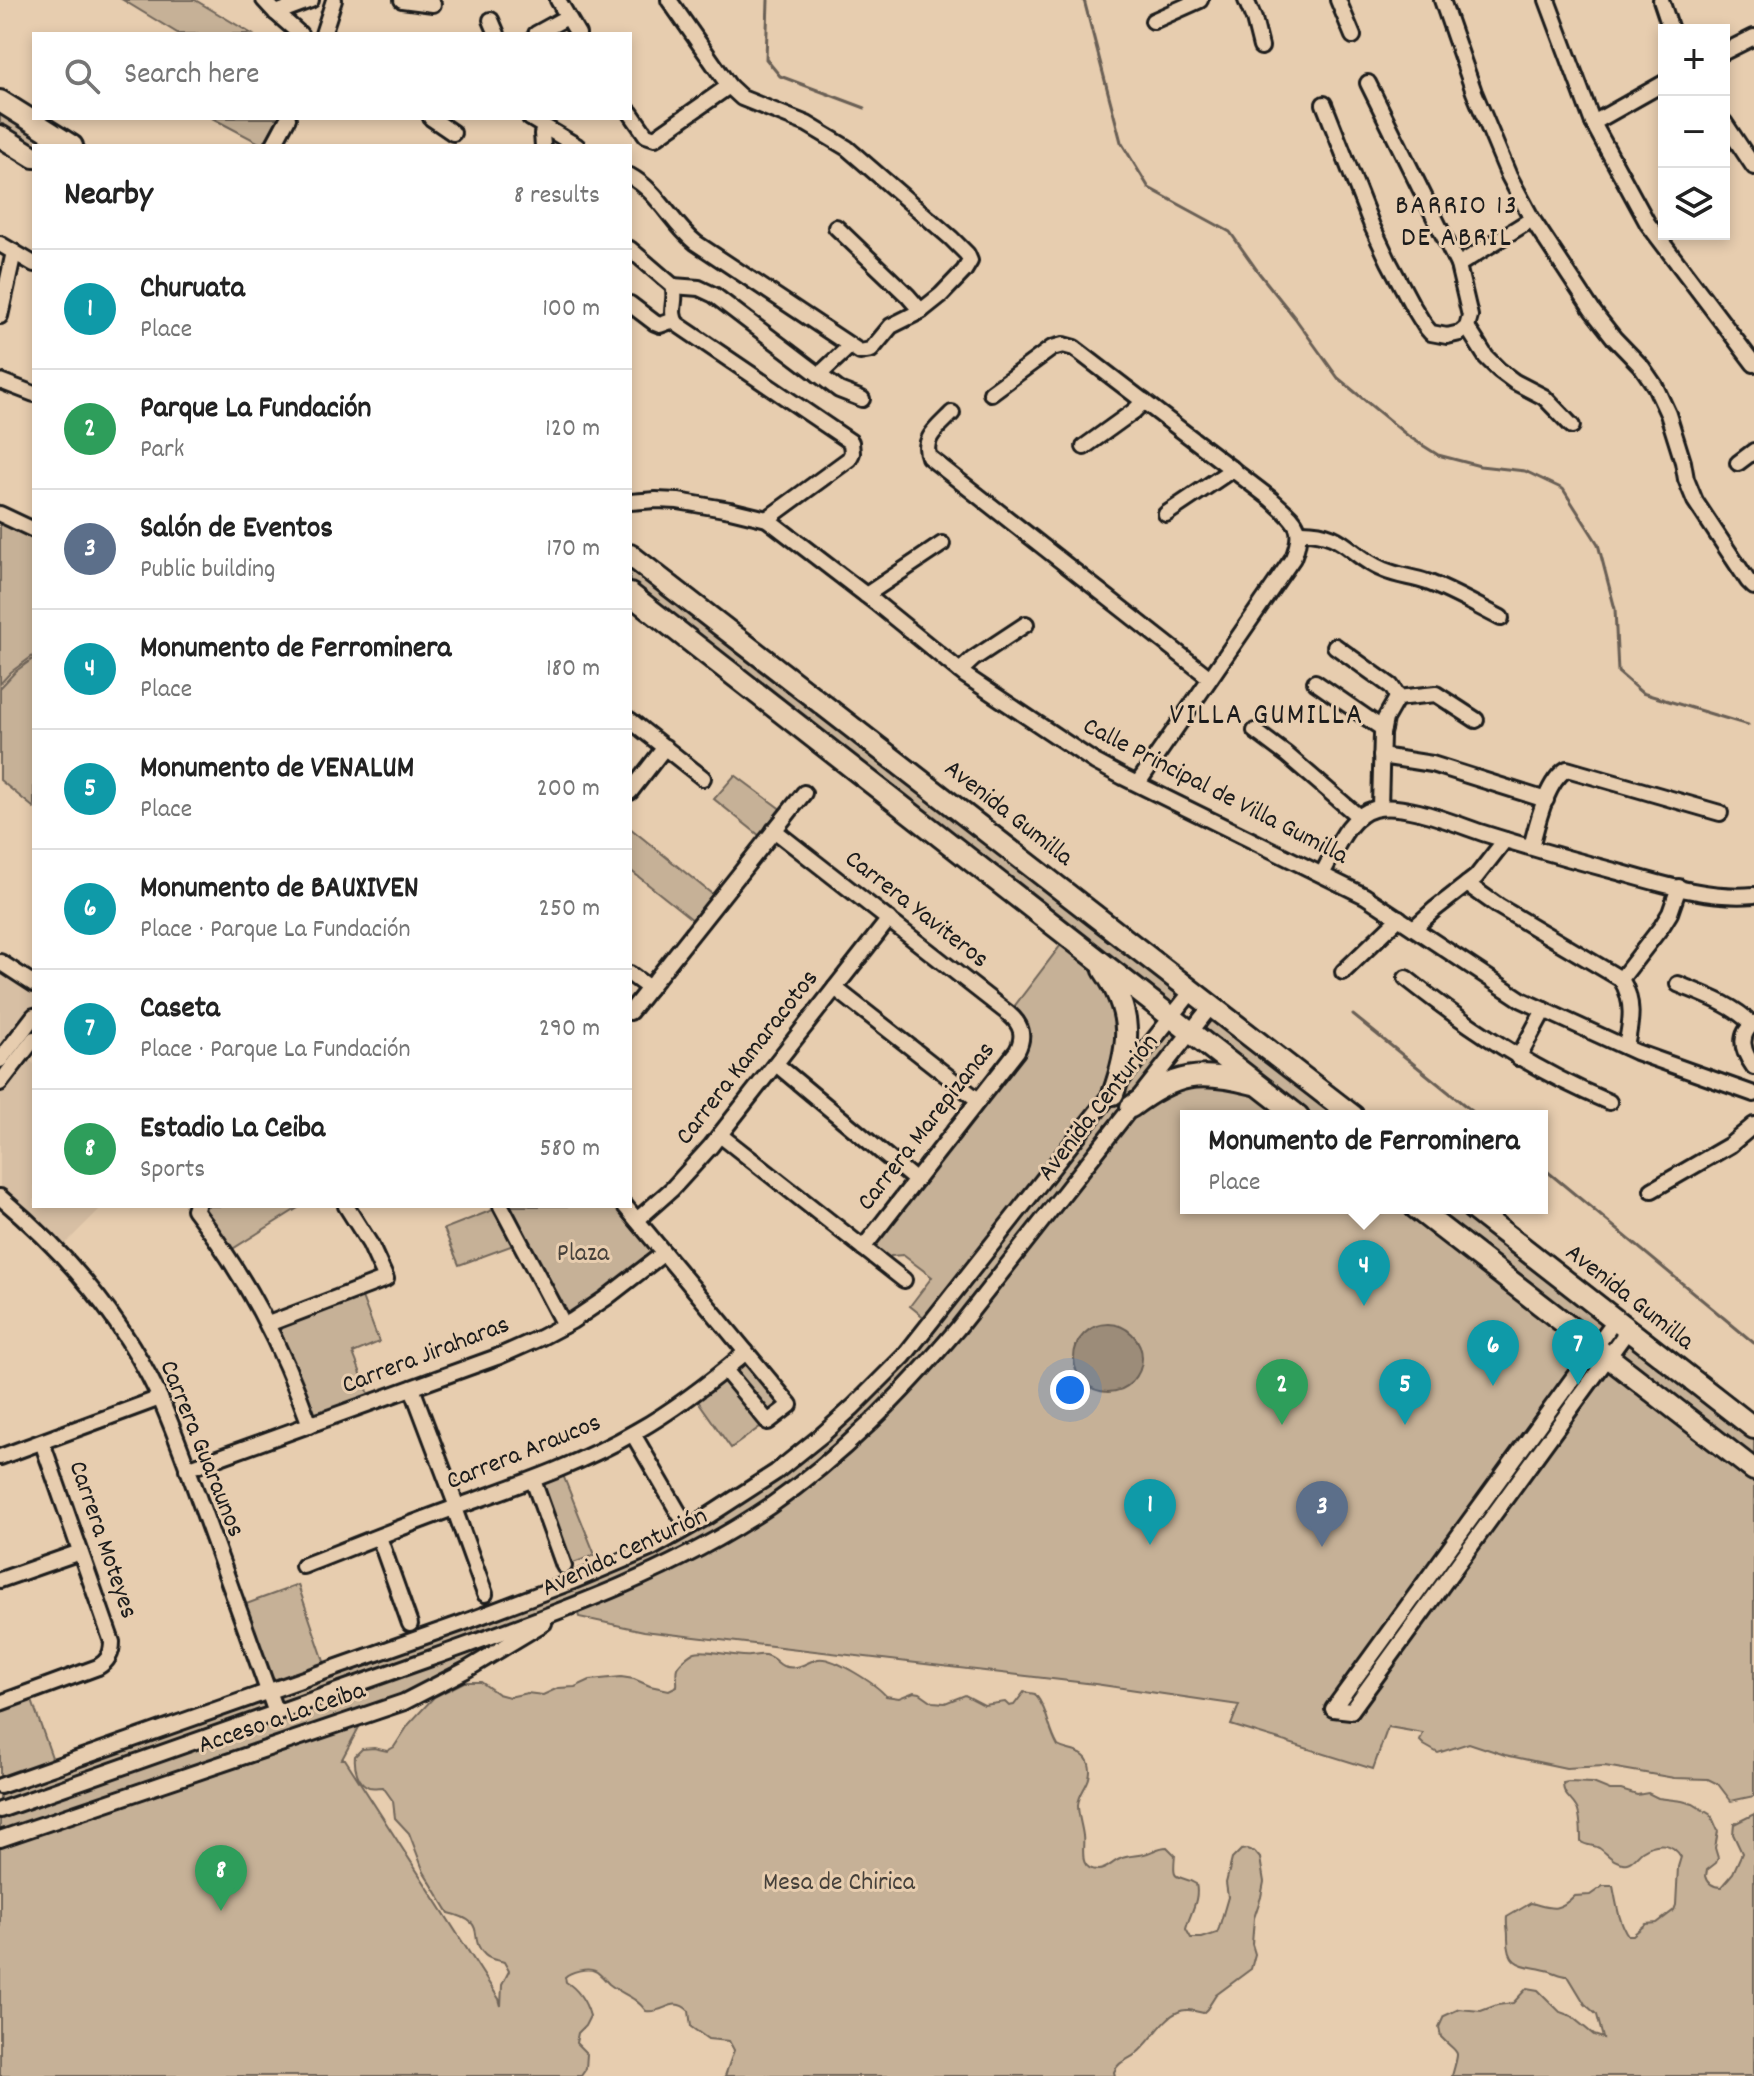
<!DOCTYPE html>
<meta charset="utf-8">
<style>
:root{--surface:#fff;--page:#f6f6f6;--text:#222;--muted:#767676;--line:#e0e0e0;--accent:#1c1c1c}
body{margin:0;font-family:Dekko,sans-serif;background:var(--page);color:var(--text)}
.controls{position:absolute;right:24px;top:24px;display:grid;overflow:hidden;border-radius:0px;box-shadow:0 4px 12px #0003}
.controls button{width:72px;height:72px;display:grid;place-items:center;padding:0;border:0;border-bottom:2px solid var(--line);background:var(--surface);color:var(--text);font:40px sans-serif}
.you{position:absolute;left:1070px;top:1390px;width:28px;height:28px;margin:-20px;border:6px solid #fff;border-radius:50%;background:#1a73e8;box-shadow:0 0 0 12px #1a73e833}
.badge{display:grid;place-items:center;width:52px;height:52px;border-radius:50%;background:var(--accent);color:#fff;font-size:26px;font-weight:700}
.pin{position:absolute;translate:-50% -66px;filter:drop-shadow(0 2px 4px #0008)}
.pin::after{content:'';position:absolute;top:42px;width:28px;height:24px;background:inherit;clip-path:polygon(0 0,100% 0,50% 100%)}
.popup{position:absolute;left:1180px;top:1110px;width:368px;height:104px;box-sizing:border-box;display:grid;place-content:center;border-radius:0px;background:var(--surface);filter:drop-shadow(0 2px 6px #0005);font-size:26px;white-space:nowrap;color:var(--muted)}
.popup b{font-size:30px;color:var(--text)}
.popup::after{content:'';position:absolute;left:50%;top:100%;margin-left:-16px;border:16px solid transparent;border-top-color:var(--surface)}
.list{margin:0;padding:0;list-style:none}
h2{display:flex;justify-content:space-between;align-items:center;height:104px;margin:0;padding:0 32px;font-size:34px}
h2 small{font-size:26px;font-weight:400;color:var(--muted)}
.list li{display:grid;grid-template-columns:52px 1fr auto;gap:24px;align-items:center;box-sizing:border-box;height:120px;padding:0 32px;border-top:2px solid var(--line)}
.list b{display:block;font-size:30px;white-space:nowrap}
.list p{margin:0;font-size:26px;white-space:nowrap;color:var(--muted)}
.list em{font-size:26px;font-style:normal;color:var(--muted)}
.icon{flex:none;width:44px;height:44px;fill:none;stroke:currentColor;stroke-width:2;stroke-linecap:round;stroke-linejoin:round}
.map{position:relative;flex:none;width:1754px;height:2076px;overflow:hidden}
.search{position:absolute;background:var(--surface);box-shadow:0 4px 12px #0003;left:32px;top:32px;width:600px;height:88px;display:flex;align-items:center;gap:20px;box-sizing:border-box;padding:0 28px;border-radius:0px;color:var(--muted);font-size:30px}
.panel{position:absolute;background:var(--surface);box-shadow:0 4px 12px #0003;left:32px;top:144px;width:600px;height:1064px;border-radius:0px}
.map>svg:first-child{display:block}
</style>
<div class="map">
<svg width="1754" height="2076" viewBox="0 0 1754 2076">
<rect width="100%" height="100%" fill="#e7cdaf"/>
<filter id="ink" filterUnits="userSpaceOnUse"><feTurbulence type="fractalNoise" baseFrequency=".0125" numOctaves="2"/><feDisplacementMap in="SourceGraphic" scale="16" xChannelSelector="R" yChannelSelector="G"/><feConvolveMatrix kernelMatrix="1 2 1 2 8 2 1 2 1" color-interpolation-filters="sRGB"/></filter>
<g filter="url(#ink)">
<g fill="#d7bfa4">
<polygon points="0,962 34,984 34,1016 0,1060"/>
<polygon points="22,1055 34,1064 34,1206 103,1206 58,1251 0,1197 0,1083"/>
</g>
<g fill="#c6b197" stroke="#71665a" stroke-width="2">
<polygon points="123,0 195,0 252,34 179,34"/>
<polygon points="0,106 66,146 34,146 0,136"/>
<polygon points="212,118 278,118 263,145"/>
<polygon points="0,514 34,530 34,655 11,672 0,684"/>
<polygon points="630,557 1190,991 1172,1015 630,592"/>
<polygon points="34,658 34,808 0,780 0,688 16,671"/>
<polygon points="735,775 786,813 765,840 714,799"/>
<polygon points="630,828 717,898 698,924 630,870"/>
<path d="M1067,937L1094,957L1122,1009L1112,1093L1172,1017L1190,1032L1134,1103L1159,1088L1237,1080L1298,1116H1186V1208H1416L1754,1471V1796L1731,1801L1718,1784L1708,1779L1674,1778L1605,1766L1566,1768L1505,1755L1469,1743L1438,1753L1424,1745L1420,1741L1423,1733L1388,1727L1373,1769L1231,1725L1239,1705L1095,1684L644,1631L579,1617L576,1606L508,1646L365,1716L342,1759H345L499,1999L501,2006L502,1985L509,1971L504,1962C498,1960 490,1960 485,1955C466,1937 491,1923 449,1913L424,1872L409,1833L395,1818L393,1801L383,1787C378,1787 373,1788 369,1787C357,1783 354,1766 355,1756L362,1749L374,1748L387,1751L394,1747L409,1724L434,1697L464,1682H481L498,1694L509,1697L527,1693L543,1695L558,1688L575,1687L590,1680L621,1677L634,1679L650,1686L669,1690L677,1686C678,1679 675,1674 677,1668C679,1663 690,1654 695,1652C705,1648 738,1658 750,1656C757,1656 761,1653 768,1656C774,1658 778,1664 783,1666C799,1671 805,1662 818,1659C833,1656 877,1685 886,1696L899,1698L914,1692L920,1693L933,1702L945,1703L965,1695L984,1705L1005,1702L1009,1706L1014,1705L1024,1692L1035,1694C1048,1710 1048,1729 1058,1746C1068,1752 1085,1750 1089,1764C1094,1782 1079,1790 1078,1805C1078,1816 1082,1826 1083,1836C1085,1848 1077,1870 1098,1870C1107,1870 1112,1862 1120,1859C1127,1855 1136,1856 1144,1854C1153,1852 1158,1847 1167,1847L1175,1855C1172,1885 1176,1872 1196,1884C1200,1900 1190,1913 1186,1929L1191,1938H1202L1217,1933L1219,1928L1228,1897L1226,1883L1232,1859L1241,1850L1247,1849L1255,1852L1260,1858L1264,1882L1261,1897L1254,1918L1252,1944L1255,1954L1251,1969L1216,1995L1207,2009L1203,2013C1194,2011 1186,2008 1178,2012C1163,2018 1151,2042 1137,2053C1128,2061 1119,2060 1114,2072L1115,2076H725L734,2050L729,2041L708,2039L691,2027L689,2011C672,1995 665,2014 646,2011C635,1996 623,1995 609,1984C605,1980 600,1973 595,1971C587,1967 570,1972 565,1977L566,1982C579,1990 586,2002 590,2016L585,2026L578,2033L576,2043L587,2054L586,2069L581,2076H0V1703L29,1692L55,1766L269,1691L238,1607L298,1585L327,1670L620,1563L776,1472L931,1323L910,1306L932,1277L903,1255L891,1256L884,1263L864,1247L1023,1044L1010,1012Z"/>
<polygon points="1211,1008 1350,1116 1302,1116 1192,1031"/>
<polygon points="197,1206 301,1206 226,1253"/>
<polygon points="501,1206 625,1206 664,1253 564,1325"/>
<polygon points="500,1207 519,1243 459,1265 444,1229"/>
<polygon points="1420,1208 1469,1208 1614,1320 1595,1346"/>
<polygon points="359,1289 379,1342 353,1353 372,1402 310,1425 268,1324"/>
<polygon points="1629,1332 1754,1430 1754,1468 1610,1357"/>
<polygon points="746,1352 790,1405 731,1448 693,1394"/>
<polygon points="561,1470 595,1555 565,1566 534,1480"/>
<path d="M1568,1782L1593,1783L1610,1790H1621L1637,1795L1648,1793L1658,1798L1682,1801L1693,1804L1711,1815L1718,1831L1715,1848L1718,1858L1716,1863L1707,1870L1706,1876C1708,1884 1713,1887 1721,1887L1733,1873L1742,1853L1733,1834L1734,1824L1754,1814V2076H1452C1460,2046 1460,2057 1441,2037L1439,2027L1444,2016L1459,2009L1481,2011L1497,2005L1513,2003L1527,1988L1538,1990L1560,2012L1571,2016L1594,2035L1603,2038L1597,2015L1585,2004L1568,1976C1561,1976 1557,1973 1550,1971C1524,1964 1507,1970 1508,1936C1508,1929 1506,1924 1507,1917L1531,1903C1551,1908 1557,1913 1574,1896L1590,1895L1603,1886H1613C1616,1901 1619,1923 1628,1935H1633L1646,1924L1657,1923L1674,1910L1676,1905L1678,1867L1681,1857C1672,1842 1657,1841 1642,1851C1637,1855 1633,1862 1627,1863C1615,1865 1607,1853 1599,1848C1593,1845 1587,1846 1581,1842C1581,1833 1581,1814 1576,1807C1570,1797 1563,1796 1563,1783Z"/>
</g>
<circle fill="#9c8c79" stroke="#695f54" stroke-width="2" cx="1108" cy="1358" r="34"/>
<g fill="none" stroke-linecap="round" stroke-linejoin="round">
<g stroke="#695f54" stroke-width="3">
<polyline points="768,0 766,59 780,76 865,108"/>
<polyline points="1084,0 1121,142 1149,188 1230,232 1259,273 1295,318 1338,378 1408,436 1438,455 1480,466 1525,471 1563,489 1598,544 1615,609 1618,672 1642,693 1748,725"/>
<polyline points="1353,1015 1478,1116"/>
<polyline points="1542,1167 1754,1343"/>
</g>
<g stroke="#1c1c1c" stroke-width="20">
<g id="street">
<polyline points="264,0 276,13 300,34"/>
<polyline points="402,0 433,4"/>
<polyline points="558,0 578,34"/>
<polyline points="1246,0 1254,19 1261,47"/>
<polyline points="1338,0 1353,36"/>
<polyline points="1442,0 1474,92 1509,176 1532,219 1592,310 1614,338 1642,367 1655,386 1668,414 1683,462 1686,479 1695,501 1748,581 1754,587"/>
<polyline points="1547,0 1593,123 1648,224 1754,364"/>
<polyline points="1661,0 1671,30"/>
<polyline points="276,13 311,0"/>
<polyline points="491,20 497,34"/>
<polyline points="1153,21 1200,0"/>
<polyline points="323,34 334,0"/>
<polyline points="536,34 567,17"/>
<polyline points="1724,52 1754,37"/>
<polyline points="1324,104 1372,226 1389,262 1412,305 1425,326 1431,333 1447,336 1460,333 1467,327 1470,316 1458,265 1368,83"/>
<polyline points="630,112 646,135 655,138 729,86"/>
<polyline points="431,118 453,133"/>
<polyline points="530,118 577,146"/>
<polyline points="1724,122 1754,167"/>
<polyline points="1593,123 1664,83"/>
<polyline points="273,146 288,118"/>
<polyline points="543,146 542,134 544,127"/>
<path d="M630,176C659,192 671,223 696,243L860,352L871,350L891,326L921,311L941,295L964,271L970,261L967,254L951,238L847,148L807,124L742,98L729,86L669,0"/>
<polyline points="836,227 908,296 921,311"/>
<polyline points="0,244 34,264"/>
<path d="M630,249L673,286C678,300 668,311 677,324L851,442L852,453L849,459L767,519"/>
<polyline points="1458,265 1532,219"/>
<polyline points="673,286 699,288 714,295 839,390 862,399"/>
<polyline points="630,304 655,323 660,325 674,320"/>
<polyline points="0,316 14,252"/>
<polyline points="1467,327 1486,357 1499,370 1515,382 1544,397 1572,426"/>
<polyline points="819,375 850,346"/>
<polyline points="0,381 34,394"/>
<path d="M991,393L1052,348L1063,345L1074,348L1271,499C1295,521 1306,525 1293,558L1138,783"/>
<path d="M952,413C940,426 921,438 929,457L1210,678"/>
<polyline points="1084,447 1134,411 1144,401"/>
<polyline points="1738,463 1754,451"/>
<polyline points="630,502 656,500 678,501 730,510 767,519 875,602 966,676 1095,762 1123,777 1365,896 1522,1000 1636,1052 1754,1094"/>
<polyline points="0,514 34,530"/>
<polyline points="1166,514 1233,469"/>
<path d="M1300,532C1346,531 1348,556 1384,570C1398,576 1413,577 1427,582C1452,591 1477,606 1501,618"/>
<polyline points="866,595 942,544"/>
<polyline points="1335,646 1391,686 1395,692 1397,698"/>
<polyline points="960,671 973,659 1026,624"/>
<polyline points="1315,682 1383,729"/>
<polyline points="1397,698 1436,694 1476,720"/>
<polyline points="630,720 703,778"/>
<polyline points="1255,731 1287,755 1359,817"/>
<polyline points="1381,756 1432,764 1546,800"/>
<polyline points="630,792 665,747"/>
<polyline points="1380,807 1382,734 1385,719 1397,698"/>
<path d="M774,830L1009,1014C1022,1025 1025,1036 1017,1051L863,1248"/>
<path d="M1531,847C1537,825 1546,781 1567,769L1720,813"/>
<path d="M1322,874C1335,852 1347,816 1374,809C1403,801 1458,825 1486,834C1531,848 1577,861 1622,873C1664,885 1710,899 1754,895"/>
<path d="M1467,884L1498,906L1621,979C1635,1002 1631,1022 1626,1047"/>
<polyline points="1414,928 1435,909 1476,877 1505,840"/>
<polyline points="0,962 34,984"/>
<polyline points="1343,972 1399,918"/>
<polyline points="630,974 649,988"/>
<path d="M1406,978C1469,1028 1534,1071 1609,1102"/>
<polyline points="1621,979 1662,926 1670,913 1679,887"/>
<path d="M1678,984C1704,995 1732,1004 1752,1024"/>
<polyline points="835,988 978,1100"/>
<polyline points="630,1012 804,793"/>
<path d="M1754,1023C1737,1036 1743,1052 1754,1067"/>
<polyline points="1518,1058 1544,1010"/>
<polyline points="0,1060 34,1016"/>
<polyline points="776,1064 915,1180"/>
<polyline points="0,1083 34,1039"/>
<polyline points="720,1135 904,1280"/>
<polyline points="1652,1190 1730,1145 1754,1125"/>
<path d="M0,1197C64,1251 122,1318 158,1394C176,1433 189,1473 204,1513C228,1580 252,1647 276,1713"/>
<path d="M197,1206L194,1209C246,1277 281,1344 310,1425"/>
<polyline points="501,1206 564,1325"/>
<polyline points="625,1206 790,1405 768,1422 725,1370"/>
<polyline points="637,1220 672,1189 711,1146 889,919"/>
<polyline points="1615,1320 1333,1709 1351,1711 1628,1330"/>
<polyline points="268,1324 386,1279 370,1244 346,1206"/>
<polyline points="412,1388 457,1507"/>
<polyline points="633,1434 680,1515"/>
<polyline points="0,1457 160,1398"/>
<polyline points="187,1469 497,1357 540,1338 572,1321 606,1298 664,1253"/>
<polyline points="533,1480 564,1566"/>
<polyline points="454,1508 485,1594"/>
<polyline points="379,1537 410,1624"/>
<path d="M303,1566C352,1547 401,1527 451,1509C515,1486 579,1465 637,1431C676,1409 712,1381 746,1352"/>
<polyline points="0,1580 80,1552"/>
<path d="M0,1703L98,1667C108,1661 112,1654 112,1642L42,1442"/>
<polyline points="0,1786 465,1622 571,1582 652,1548 705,1518 776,1472 822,1435 853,1407 904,1356 1192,991"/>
<path d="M0,1810C145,1759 290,1709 434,1657C550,1615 667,1576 770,1506C842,1456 902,1394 958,1328L1211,1006"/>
<polyline points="0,1839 404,1702 466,1670 544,1623"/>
</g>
</g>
<g stroke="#1c1c1c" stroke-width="26">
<g id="secondary">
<polyline points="0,101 72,146"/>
<polyline points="0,136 34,157"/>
<polyline points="630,555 1353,1116"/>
<polyline points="630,594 1298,1116"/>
<path d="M1104,970C1134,1014 1130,1046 1113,1094"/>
<path d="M1131,1107C1176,1073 1199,1070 1254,1084"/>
<polyline points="1416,1208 1754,1470"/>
<polyline points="1472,1208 1754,1428"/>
</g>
</g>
<use href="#street" stroke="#e7cdaf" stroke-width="14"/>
<use href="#secondary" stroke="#e7cdaf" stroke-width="20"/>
</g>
</g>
<g text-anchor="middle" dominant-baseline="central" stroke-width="6" stroke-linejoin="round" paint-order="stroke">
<g font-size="26" fill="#1c1c1c" stroke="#e7cdaf">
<text transform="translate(1215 792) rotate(27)">Calle Principal de Villa Gumilla</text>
<text transform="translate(1008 814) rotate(38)">Avenida Gumilla</text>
<text transform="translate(916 910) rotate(38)">Carrera Yaviteros</text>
<text transform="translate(748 1058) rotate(-52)">Carrera Kamaracotos</text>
<text transform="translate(1099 1108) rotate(-52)">Avenida Centurión</text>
<text transform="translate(927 1127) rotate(-52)">Carrera Marepizanas</text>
<text transform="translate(1629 1298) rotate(38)">Avenida Gumilla</text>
<text transform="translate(426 1356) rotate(-21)">Carrera Jiraharas</text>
<text transform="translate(201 1449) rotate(68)">Carrera Guaraunos</text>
<text transform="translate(524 1453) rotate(-22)">Carrera Araucos</text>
<text transform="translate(102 1540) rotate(71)">Carrera Moteyes</text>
<text transform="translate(625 1553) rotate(-25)">Avenida Centurión</text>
<text transform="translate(282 1719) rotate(-19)">Acceso a La Ceiba</text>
</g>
<g font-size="26" fill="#46413b" stroke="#e7cdaf">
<text x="583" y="1254">Plaza</text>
<text x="839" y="1883">Mesa de Chirica</text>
</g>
<g font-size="28" letter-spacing="2" fill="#1c1c1c" stroke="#e7cdaf">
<text x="1457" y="208">BARRIO 13<tspan x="1457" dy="32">DE ABRIL</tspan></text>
</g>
<g font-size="30" letter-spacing="2" fill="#1c1c1c" stroke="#e7cdaf">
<text x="1267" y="717">VILLA GUMILLA</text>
</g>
</g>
</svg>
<div class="controls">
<button>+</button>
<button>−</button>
<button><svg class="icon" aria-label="layers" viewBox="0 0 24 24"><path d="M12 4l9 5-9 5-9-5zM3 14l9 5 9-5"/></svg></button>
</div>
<div class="you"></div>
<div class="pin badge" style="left:1150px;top:1545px;background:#0f9aa8">1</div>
<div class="pin badge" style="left:1282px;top:1425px;background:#2e9e5b">2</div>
<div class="pin badge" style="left:1322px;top:1547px;background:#5c6f8a">3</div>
<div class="pin badge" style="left:1364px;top:1306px;background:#0f9aa8">4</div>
<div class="popup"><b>Monumento de Ferrominera</b>Place</div>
<div class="pin badge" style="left:1405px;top:1425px;background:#0f9aa8">5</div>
<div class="pin badge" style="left:1493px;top:1386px;background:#0f9aa8">6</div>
<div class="pin badge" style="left:1578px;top:1385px;background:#0f9aa8">7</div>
<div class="pin badge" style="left:221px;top:1911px;background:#2e9e5b">8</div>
<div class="search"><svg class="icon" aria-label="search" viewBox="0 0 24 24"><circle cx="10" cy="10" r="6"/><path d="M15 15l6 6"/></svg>Search here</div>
<section class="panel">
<h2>Nearby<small>8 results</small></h2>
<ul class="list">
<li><span class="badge" style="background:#0f9aa8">1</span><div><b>Churuata</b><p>Place</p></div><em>100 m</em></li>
<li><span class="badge" style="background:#2e9e5b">2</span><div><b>Parque La Fundación</b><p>Park</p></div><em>120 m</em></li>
<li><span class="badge" style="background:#5c6f8a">3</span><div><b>Salón de Eventos</b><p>Public building</p></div><em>170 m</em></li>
<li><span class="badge" style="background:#0f9aa8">4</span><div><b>Monumento de Ferrominera</b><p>Place</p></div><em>180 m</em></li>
<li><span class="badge" style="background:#0f9aa8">5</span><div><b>Monumento de VENALUM</b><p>Place</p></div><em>200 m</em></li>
<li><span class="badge" style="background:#0f9aa8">6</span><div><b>Monumento de BAUXIVEN</b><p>Place · Parque La Fundación</p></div><em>250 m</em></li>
<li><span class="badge" style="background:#0f9aa8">7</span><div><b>Caseta</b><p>Place · Parque La Fundación</p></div><em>290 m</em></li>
<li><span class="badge" style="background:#2e9e5b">8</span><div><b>Estadio La Ceiba</b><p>Sports</p></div><em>580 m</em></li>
</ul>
</section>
</div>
